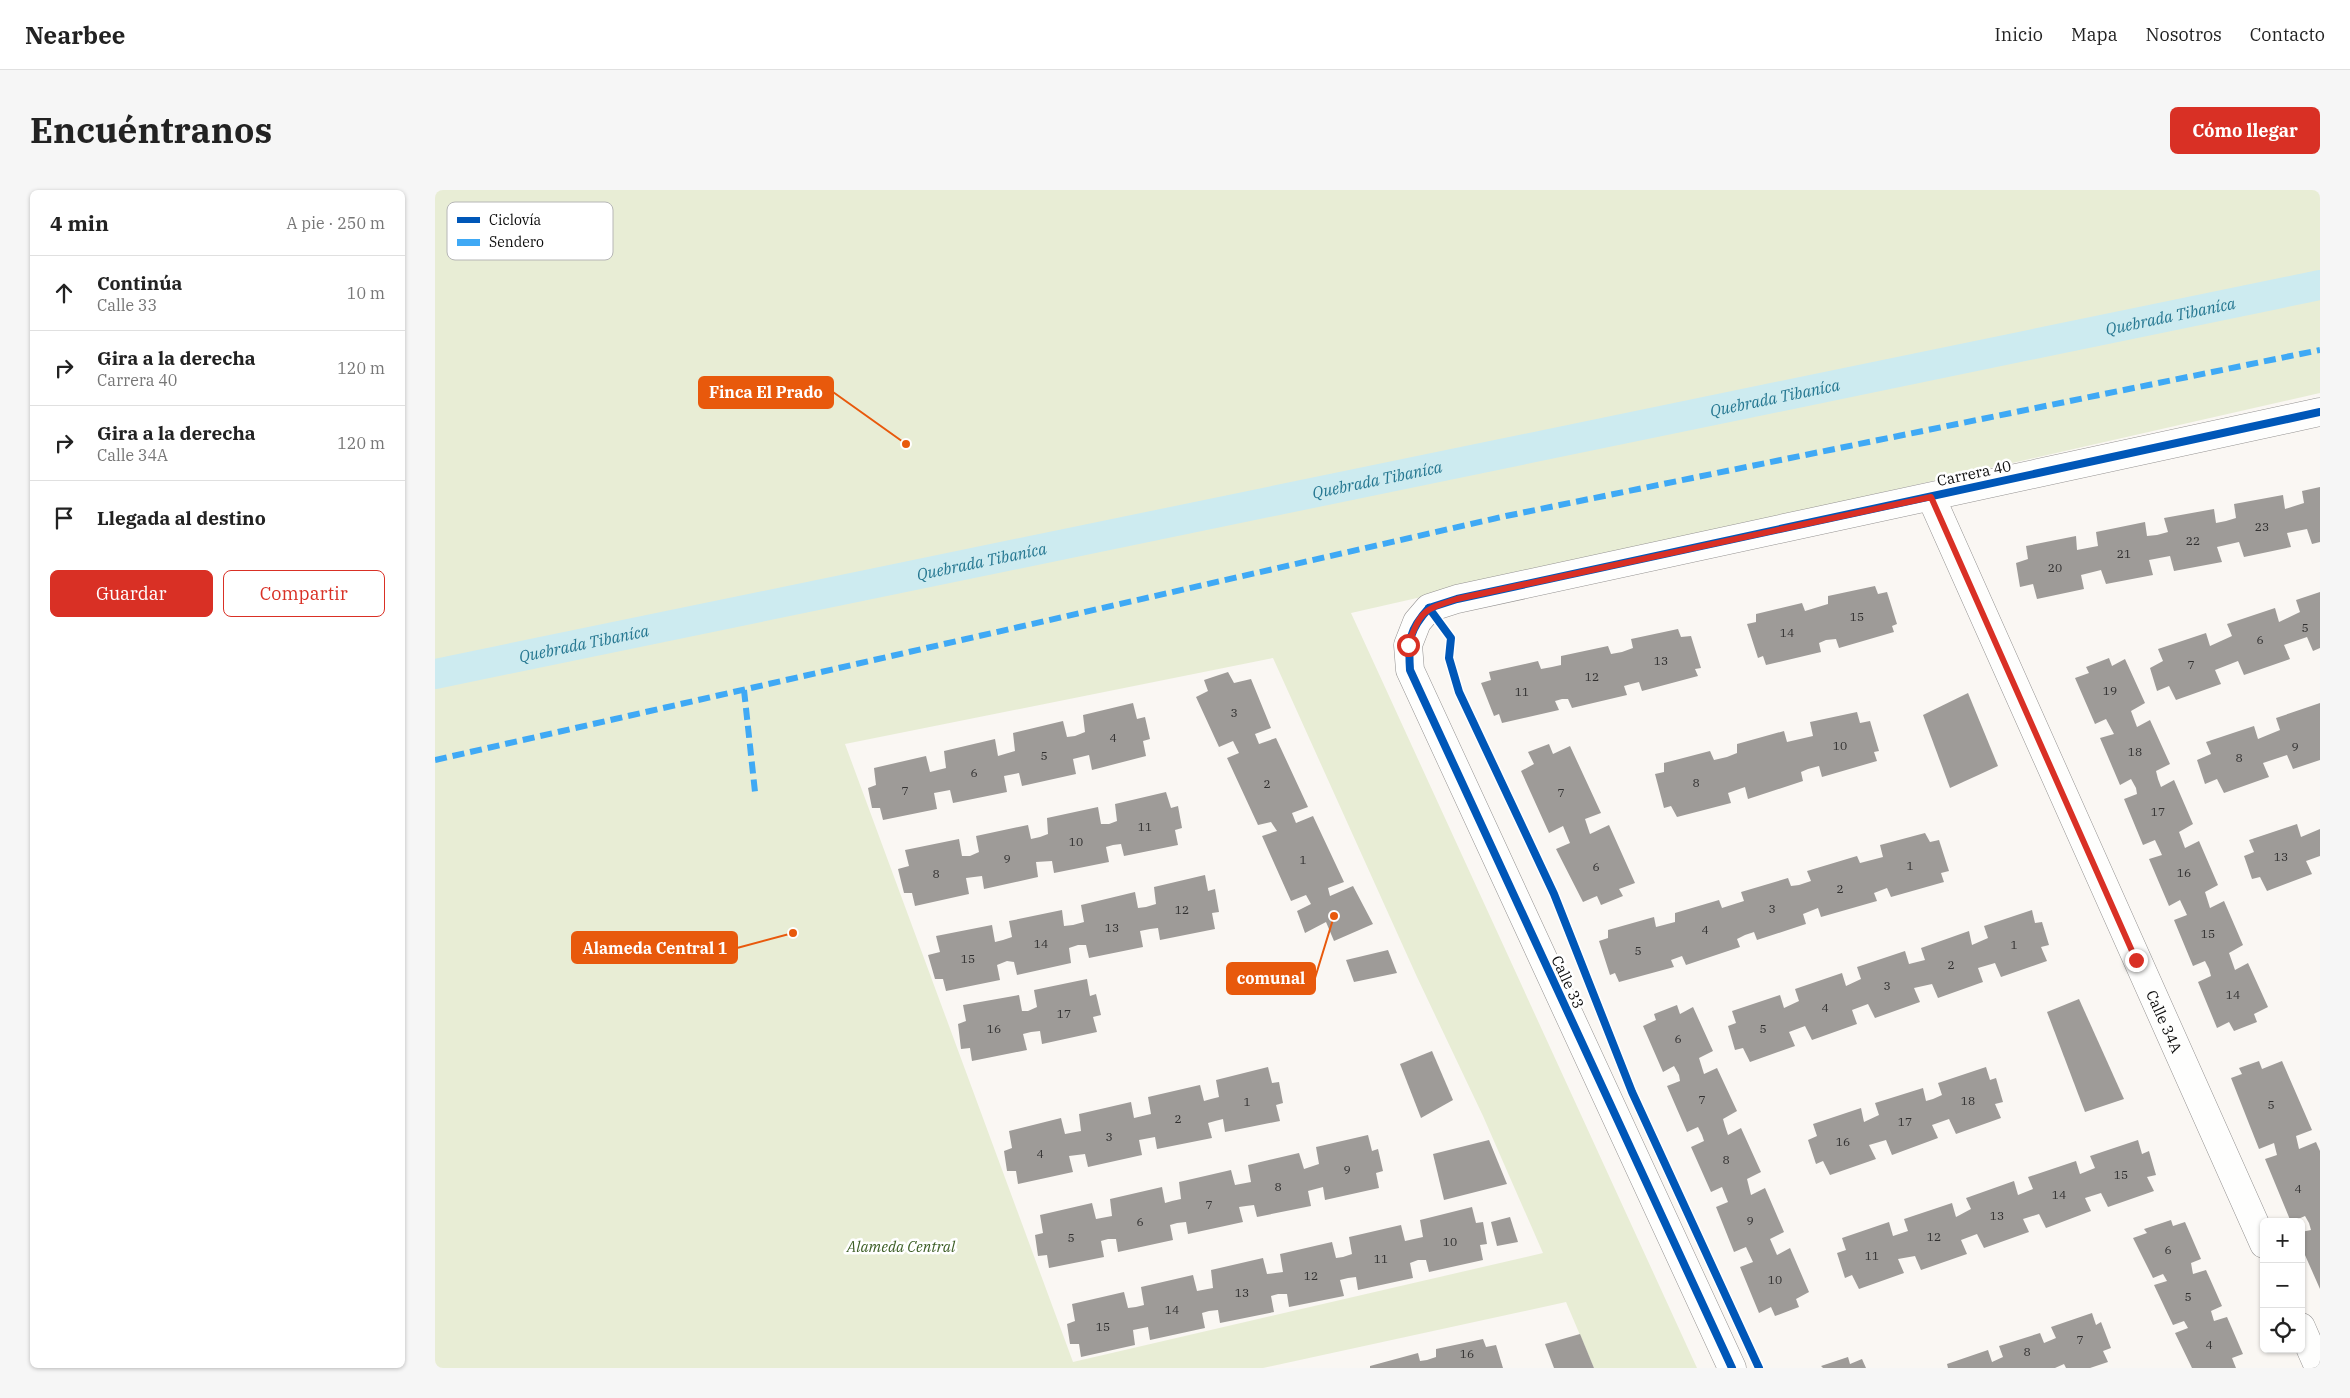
<!DOCTYPE html>
<html lang="es">
<meta charset="utf-8">
<style>
:root{--surface:#fff;--page:#f6f6f6;--text:#222;--muted:#767676;--line:#e0e0e0;--accent:#d93025}
body{margin:0;font-family:"IBM Plex Serif",serif;background:var(--page);color:var(--text)}
.controls{position:absolute;right:15px;bottom:15px;display:grid;overflow:hidden;border-radius:8px;box-shadow:0 1px 4px #0004}
.controls button{width:45px;height:45px;display:grid;place-items:center;padding:0;border:0;border-bottom:1px solid var(--line);background:var(--surface);color:var(--text);font:25px sans-serif}
.stop{position:absolute;width:15px;height:15px;margin:-11px;border:4px solid #d93025;border-radius:50%;background:#fff}
.stop.end{background:#d93025;border-color:#fff;box-shadow:0 1px 5px #0008}
.list{margin:0;padding:0;list-style:none}
h2{display:flex;justify-content:space-between;align-items:center;height:65px;margin:0;padding:0 20px;font-size:21px}
h2 small{font-size:16px;font-weight:400;color:var(--muted)}
.list li{display:grid;grid-template-columns:32px 1fr auto;gap:15px;align-items:center;box-sizing:border-box;height:75px;padding:0 20px;border-top:1px solid var(--line)}
.list b{display:block;font-size:19px;white-space:nowrap}
.list p{margin:0;font-size:16px;white-space:nowrap;color:var(--muted)}
.list em{font-size:16px;font-style:normal;color:var(--muted)}
.actions{display:flex;gap:10px;padding:15px 20px}
.actions a{flex:1;padding:11px 0;border:1px solid var(--accent);border-radius:8px;text-align:center;font-size:18px;color:var(--accent)}
.actions .main{background:var(--accent);color:#fff}
.icon{flex:none;width:28px;height:28px;fill:none;stroke:currentColor;stroke-width:2;stroke-linecap:round;stroke-linejoin:round}
.map{position:relative;flex:none;width:1885px;height:1178px;overflow:hidden;border-radius:8px}
header{display:flex;align-items:center;gap:30px;box-sizing:border-box;height:70px;padding:0 25px;background:var(--surface);border-bottom:1px solid var(--line)}
header strong{font-size:24px}
nav{display:flex;gap:28px;margin-inline-start:auto;font-size:18px}
.intro{display:flex;align-items:center;justify-content:space-between;box-sizing:border-box;height:120px;padding:0 30px}
h1{margin:0;font-size:35px}
.button{padding:12px 22px;border-radius:8px;background:var(--accent);color:#fff;font-size:18px;font-weight:700}
main{display:flex;gap:30px;padding:0 30px}
aside{flex:1;background:var(--surface);border-radius:8px;box-shadow:0 1px 4px #0004}
.map>svg:first-child{display:block}
</style>
<header>
<strong>Nearbee</strong>
<nav><a>Inicio</a><a>Mapa</a><a>Nosotros</a><a>Contacto</a></nav>
</header>
<div class="intro"><h1>Encuéntranos</h1><a class="button">Cómo llegar</a></div>
<main>
<aside>
<h2>4 min<small>A pie · 250 m</small></h2>
<ul class="list">
<li><svg class="icon" aria-label="ahead" viewBox="0 0 24 24"><path d="M12 20V5M6 11l6-6 6 6"/></svg><div><b>Continúa</b><p>Calle 33</p></div><em>10 m</em></li>
<li><svg class="icon" aria-label="right" viewBox="0 0 24 24"><path d="M7 20v-9h11M14 6l5 5-5 5"/></svg><div><b>Gira a la derecha</b><p>Carrera 40</p></div><em>120 m</em></li>
<li><svg class="icon" aria-label="right" viewBox="0 0 24 24"><path d="M7 20v-9h11M14 6l5 5-5 5"/></svg><div><b>Gira a la derecha</b><p>Calle 34A</p></div><em>120 m</em></li>
<li><svg class="icon" aria-label="arrive" viewBox="0 0 24 24"><path d="M6 21V4h12l-3 4 3 4H6"/></svg><div><b>Llegada al destino</b></div></li>
</ul>
<div class="actions"><a class="main">Guardar</a><a>Compartir</a></div>
</aside>
<div class="map">
<svg width="1885" height="1178" viewBox="0 0 1885 1178">
<rect width="100%" height="100%" fill="#faf7f3"/>
<path fill="#e8edd5" fill-rule="evenodd" d="M0,0H1885V203L916,423L1262,1178H1159L1131,1112L828,1178H0ZM838,468L982,787L1048,926L1108,1063L638,1172L410,554Z"/>
<g fill="none" stroke-linecap="round" stroke-linejoin="round">
<path stroke="#cdebf0" stroke-width="30" id="s1" d="M0,484L1885,95"/>
</g>
<g fill="#9e9b98">
<polygon points="1885,297 1885,352 1877,354 1872,339 1852,343 1856,357 1809,367 1804,352 1782,357 1787,372 1739,381 1735,366 1714,370 1718,385 1671,394 1666,380 1646,385 1649,399 1602,409 1598,394 1585,397 1581,373 1593,369 1591,356 1641,346 1642,360 1663,356 1661,342 1710,332 1712,346 1722,345 1733,342 1729,328 1779,319 1781,333 1791,331 1801,328 1799,314 1848,305 1850,319 1869,313 1867,301"/>
<polygon points="1440,396 1443,404 1452,402 1462,434 1457,436 1459,442 1404,458 1401,449 1391,450 1384,453 1386,462 1331,475 1328,466 1323,468 1312,434 1321,432 1321,424 1367,413 1370,421 1393,414 1393,406"/>
<polygon points="1885,402 1885,458 1878,461 1872,447 1849,455 1855,469 1809,485 1803,471 1780,480 1786,494 1741,510 1734,496 1722,501 1715,478 1728,471 1723,459 1771,443 1775,456 1797,446 1792,434 1840,418 1844,432 1865,422 1861,410"/>
<polygon points="1243,439 1246,447 1256,446 1266,478 1260,479 1263,486 1207,501 1204,492 1196,494 1189,496 1192,505 1137,518 1133,509 1127,509 1120,511 1124,520 1067,533 1064,524 1059,526 1046,493 1056,490 1054,482 1103,471 1106,479 1117,477 1126,475 1126,466 1173,456 1176,464 1187,462 1198,458 1196,449"/>
<polygon points="1674,468 1677,476 1690,469 1710,513 1696,521 1702,537 1715,530 1735,574 1721,581 1723,589 1726,597 1739,590 1758,634 1744,642 1750,658 1764,651 1783,695 1770,702 1775,718 1789,711 1808,755 1794,763 1800,780 1813,773 1833,817 1819,824 1822,832 1799,841 1794,832 1782,838 1763,792 1776,786 1774,779 1770,771 1758,776 1739,730 1752,725 1745,710 1734,716 1714,669 1727,665 1720,650 1708,655 1689,609 1702,604 1701,598 1696,589 1685,595 1665,548 1679,544 1671,529 1660,534 1640,488 1654,483 1651,477"/>
<polygon points="793,482 799,493 816,489 836,538 820,544 824,554 841,548 873,617 857,623 861,633 878,626 909,692 893,698 895,706 918,696 938,734 899,751 891,732 870,743 862,721 876,714 871,705 856,711 827,646 842,641 836,632 823,635 792,568 804,563 798,551 784,557 761,507 773,501 769,490"/>
<polygon points="1533,503 1563,576 1515,598 1488,525"/>
<polygon points="698,513 702,529 710,527 715,549 708,551 711,566 657,580 654,565 638,569 641,584 587,596 584,583 569,586 572,602 518,613 515,600 499,603 502,619 448,630 445,618 437,618 433,598 441,595 439,578 491,566 495,582 511,578 509,561 560,549 563,566 580,561 578,543 628,531 632,547 640,546 650,542 648,525"/>
<polygon points="1885,513 1885,570 1858,579 1852,565 1828,573 1834,587 1789,603 1782,589 1770,594 1762,570 1776,564 1771,552 1819,536 1823,549 1845,540 1841,528"/>
<polygon points="1422,522 1425,533 1435,531 1444,561 1439,562 1442,571 1387,587 1384,576 1373,579 1366,582 1368,591 1313,609 1310,597 1293,603 1296,613 1242,627 1236,616 1229,618 1220,584 1229,582 1229,573 1275,561 1279,570 1292,567 1302,563 1302,554 1349,541 1352,552 1378,546 1375,532"/>
<polygon points="1114,554 1118,564 1135,556 1166,623 1150,629 1155,644 1174,635 1200,693 1184,699 1188,706 1166,715 1162,706 1148,712 1121,659 1135,653 1128,636 1114,643 1086,581 1099,574 1093,562"/>
<polygon points="731,602 736,618 743,616 747,638 740,640 743,655 689,666 686,654 678,655 671,657 674,672 619,683 617,671 601,672 603,687 549,699 547,686 531,688 534,704 480,716 477,703 469,703 463,679 474,676 470,660 524,649 527,666 535,666 544,662 541,646 593,635 596,649 605,647 613,644 612,628 663,617 666,634 674,634 682,631 680,614"/>
<polygon points="1862,634 1866,647 1885,639 1885,666 1871,671 1877,684 1832,701 1825,687 1817,689 1809,666 1819,662 1814,650"/>
<polygon points="1490,643 1495,652 1504,650 1514,681 1506,683 1509,692 1456,707 1452,698 1439,703 1442,711 1386,727 1383,718 1368,724 1371,734 1322,750 1319,742 1310,745 1302,749 1305,757 1251,775 1247,766 1236,770 1239,777 1184,792 1180,783 1175,785 1164,751 1173,748 1173,740 1219,727 1221,737 1240,732 1240,723 1284,710 1287,718 1309,711 1306,702 1353,688 1356,696 1364,695 1376,691 1372,681 1422,666 1425,673 1448,667 1445,655"/>
<polygon points="770,685 773,701 780,699 784,722 777,723 780,739 725,750 723,738 715,739 705,741 708,757 654,768 651,755 643,755 634,758 636,773 582,785 579,772 572,771 562,775 565,790 511,801 508,789 500,789 493,765 505,762 501,746 557,735 560,752 568,750 577,747 574,731 627,720 629,736 638,735 649,732 646,715 700,702 703,718 711,717 721,714 719,697"/>
<polygon points="1597,720 1600,733 1607,732 1614,755 1606,757 1612,771 1566,787 1560,773 1543,778 1548,792 1503,808 1497,794 1479,798 1485,812 1440,828 1433,814 1417,820 1422,834 1377,850 1370,836 1354,842 1360,856 1315,872 1308,858 1300,860 1293,836 1301,833 1297,821 1345,805 1349,818 1364,811 1360,799 1407,783 1411,796 1426,789 1422,777 1470,761 1474,774 1490,770 1486,758 1534,741 1537,755 1553,748 1549,736"/>
<polygon points="953,760 962,783 919,792 911,770"/>
<polygon points="652,789 655,806 661,804 666,825 658,827 662,842 607,854 605,841 596,842 588,844 592,860 537,871 535,858 526,859 523,834 531,831 528,815 584,805 587,821 593,821 602,817 599,800"/>
<polygon points="1644,809 1689,909 1650,922 1612,822"/>
<polygon points="1242,815 1245,824 1258,817 1278,861 1264,868 1269,884 1282,878 1302,921 1288,929 1290,936 1293,945 1306,938 1326,982 1312,989 1316,1005 1330,998 1349,1042 1335,1049 1342,1065 1355,1058 1374,1102 1361,1109 1364,1117 1340,1126 1336,1117 1324,1123 1305,1077 1318,1072 1311,1057 1299,1062 1281,1017 1293,1012 1287,997 1276,1002 1256,957 1269,951 1267,945 1263,937 1252,942 1232,896 1245,891 1244,885 1239,876 1228,882 1208,836 1221,830 1219,824"/>
<polygon points="997,861 1018,910 986,928 965,874"/>
<polygon points="1824,871 1827,879 1847,871 1877,940 1861,946 1864,959 1881,952 1885,961 1885,1099 1866,1056 1866,1042 1876,1040 1874,1033 1870,1026 1856,1032 1830,969 1842,965 1839,953 1824,959 1796,888 1807,884 1804,878"/>
<polygon points="833,877 837,893 844,892 848,913 841,915 845,931 790,942 788,929 780,931 773,933 777,948 722,959 720,947 704,950 707,965 653,977 650,964 634,966 638,982 583,994 581,981 572,981 569,961 577,958 574,941 626,928 630,944 646,941 644,924 696,912 699,928 716,924 713,907 765,895 769,911 776,909 784,907 781,890"/>
<polygon points="1551,877 1555,890 1561,888 1568,912 1560,914 1566,928 1521,944 1514,929 1497,935 1503,948 1457,965 1451,950 1434,955 1441,969 1395,985 1388,971 1381,974 1373,950 1382,946 1378,934 1426,918 1429,932 1444,925 1440,913 1488,898 1491,911 1498,909 1507,905 1503,893"/>
<polygon points="933,945 937,961 943,959 948,981 941,983 944,998 890,1010 888,997 873,1001 876,1016 822,1027 819,1015 811,1016 804,1017 808,1032 753,1044 751,1032 742,1033 735,1035 738,1050 683,1062 681,1049 673,1049 666,1051 669,1067 614,1078 612,1065 603,1066 600,1045 608,1043 605,1025 657,1013 661,1029 677,1026 675,1009 727,997 730,1013 737,1011 746,1009 744,992 796,980 800,995 816,992 813,975 864,963 869,979 884,974 881,957"/>
<polygon points="1054,950 1072,994 1009,1010 998,964"/>
<polygon points="1703,950 1707,964 1714,961 1721,985 1712,987 1719,1001 1673,1017 1666,1003 1650,1008 1656,1021 1611,1038 1604,1024 1588,1029 1594,1042 1549,1058 1542,1044 1526,1050 1532,1064 1486,1080 1480,1066 1463,1069 1469,1083 1424,1099 1417,1085 1410,1088 1402,1063 1411,1060 1407,1048 1454,1032 1458,1046 1473,1041 1469,1029 1517,1013 1521,1027 1536,1019 1531,1008 1579,991 1583,1005 1598,999 1593,987 1641,971 1645,984 1660,978 1655,966"/>
<polygon points="1037,1017 1041,1033 1048,1032 1052,1054 1045,1055 1048,1070 994,1082 991,1070 983,1070 975,1073 978,1088 923,1100 921,1087 913,1088 905,1090 909,1106 854,1117 852,1104 843,1104 836,1106 839,1122 785,1133 783,1120 774,1121 767,1123 770,1138 715,1150 713,1137 698,1140 700,1155 646,1167 644,1154 635,1154 632,1134 640,1131 637,1114 689,1102 693,1118 701,1117 709,1115 706,1097 758,1085 762,1101 778,1098 776,1080 828,1068 832,1084 848,1082 845,1064 897,1052 901,1068 908,1067 917,1064 914,1047 966,1035 970,1051 988,1047 985,1030"/>
<polygon points="1075,1027 1083,1052 1062,1056 1056,1032"/>
<polygon points="1736,1030 1738,1036 1750,1032 1766,1069 1756,1073 1758,1084 1771,1080 1787,1116 1776,1121 1779,1131 1792,1127 1808,1164 1797,1168 1801,1178 1757,1178 1740,1143 1753,1138 1749,1131 1738,1135 1719,1095 1732,1091 1728,1084 1718,1088 1698,1048 1712,1043 1709,1039"/>
<polygon points="1657,1123 1661,1135 1666,1132 1676,1158 1668,1161 1673,1172 1655,1178 1631,1178 1629,1174 1620,1178 1513,1178 1512,1174 1553,1160 1557,1172 1568,1167 1564,1156 1605,1143 1609,1153 1621,1148 1616,1137"/>
<polygon points="1145,1144 1159,1178 1119,1178 1110,1154"/>
<polygon points="1048,1149 1051,1157 1061,1155 1068,1178 935,1178 935,1176 983,1163 985,1171 992,1170 1001,1167 1001,1159"/>
<polygon points="1413,1167 1415,1174 1427,1169 1431,1178 1388,1178 1386,1176"/>
</g>
<g fill="none" stroke-linecap="round" stroke-linejoin="round">
<g stroke="#949291" stroke-width="29">
<g id="minor">
<path id="s2" d="M1496,307L1829,1054"/>
<polyline points="1866,1137 1884,1178"/>
<polyline points="1297,1178 975,480 973,455 982,432 994,418 1022,409 1885,222"/>
</g>
</g>
<use href="#minor" stroke="#fefefd" stroke-width="28"/>
<g stroke="#3fa9f5" stroke-width="6" stroke-dasharray="12 6" stroke-linecap="butt">
<polyline points="309,500 320,602"/>
<polyline points="0,570 1071,326 1885,160"/>
</g>
<g stroke="#fff" stroke-width="11">
<g id="cycleway">
<polyline points="994,418 1022,409 1885,222"/>
<path d="M994,418C974,440 973,450 975,480L1297,1178"/>
<polyline points="994,418 1016,448 1014,468 1024,502 1119,704 1197,902 1324,1178"/>
</g>
</g>
<use href="#cycleway" stroke="#0057b8" stroke-width="8"/>
</g>
<g fill="none" stroke-linecap="round" stroke-linejoin="round">
<path stroke="#d93025" stroke-width="6" d="M973,455C986,421 987,420 1022,409L1496,307L1701,770"/>
</g>
<g text-anchor="middle" dominant-baseline="central" stroke-width="5" stroke-linejoin="round" paint-order="stroke">
<g font-size="12" fill="#313030">
<text x="1827" y="336">23</text>
<text x="1758" y="350">22</text>
<text x="1689" y="363">21</text>
<text x="1620" y="377">20</text>
<text x="1422" y="426">15</text>
<text x="1870" y="437">5</text>
<text x="1352" y="442">14</text>
<text x="1825" y="449">6</text>
<text x="1226" y="470">13</text>
<text x="1756" y="474">7</text>
<text x="1157" y="486">12</text>
<text x="1675" y="500">19</text>
<text x="1087" y="501">11</text>
<text x="799" y="522">3</text>
<text x="678" y="547">4</text>
<text x="1405" y="555">10</text>
<text x="1860" y="556">9</text>
<text x="1700" y="561">18</text>
<text x="609" y="565">5</text>
<text x="1804" y="567">8</text>
<text x="539" y="582">6</text>
<text x="1261" y="592">8</text>
<text x="832" y="593">2</text>
<text x="470" y="600">7</text>
<text x="1126" y="602">7</text>
<text x="1723" y="621">17</text>
<text x="710" y="636">11</text>
<text x="641" y="651">10</text>
<text x="1846" y="666">13</text>
<text x="572" y="668">9</text>
<text x="868" y="669">1</text>
<text x="1475" y="675">1</text>
<text x="1161" y="676">6</text>
<text x="1749" y="682">16</text>
<text x="501" y="683">8</text>
<text x="1405" y="698">2</text>
<text x="1337" y="718">3</text>
<text x="747" y="719">12</text>
<text x="677" y="737">13</text>
<text x="1270" y="739">4</text>
<text x="1773" y="743">15</text>
<text x="606" y="753">14</text>
<text x="1579" y="754">1</text>
<text x="1203" y="760">5</text>
<text x="533" y="768">15</text>
<text x="1516" y="774">2</text>
<text x="1452" y="795">3</text>
<text x="1798" y="804">14</text>
<text x="1390" y="817">4</text>
<text x="629" y="823">17</text>
<text x="559" y="838">16</text>
<text x="1328" y="838">5</text>
<text x="1243" y="848">6</text>
<text x="1267" y="909">7</text>
<text x="1533" y="910">18</text>
<text x="812" y="911">1</text>
<text x="1836" y="914">5</text>
<text x="743" y="928">2</text>
<text x="1470" y="931">17</text>
<text x="674" y="946">3</text>
<text x="1408" y="951">16</text>
<text x="605" y="963">4</text>
<text x="1291" y="969">8</text>
<text x="912" y="979">9</text>
<text x="1686" y="984">15</text>
<text x="843" y="996">8</text>
<text x="1863" y="998">4</text>
<text x="1624" y="1004">14</text>
<text x="774" y="1014">7</text>
<text x="1562" y="1025">13</text>
<text x="1315" y="1030">9</text>
<text x="705" y="1031">6</text>
<text x="1499" y="1046">12</text>
<text x="636" y="1047">5</text>
<text x="1015" y="1051">10</text>
<text x="1733" y="1059">6</text>
<text x="1437" y="1065">11</text>
<text x="946" y="1068">11</text>
<text x="876" y="1085">12</text>
<text x="1340" y="1089">10</text>
<text x="807" y="1102">13</text>
<text x="1753" y="1106">5</text>
<text x="737" y="1119">14</text>
<text x="668" y="1136">15</text>
<text x="1645" y="1149">7</text>
<text x="1774" y="1154">4</text>
<text x="1592" y="1161">8</text>
<text x="1032" y="1163">16</text>
</g>
<g font-size="15" fill="#0d0d0d" stroke="#fff">
<text transform="translate(1539 283) rotate(-12)">Carrera 40</text>
<text transform="translate(1133 792) rotate(65)">Calle 33</text>
<text stroke="none"><textPath href="#s2" startOffset="574">Calle 34A</textPath></text>
</g>
<g font-size="15" font-style="italic" fill="#3c5e25" stroke="#fff">
<text x="466" y="1056">Alameda Central</text>
</g>
<g font-size="16" font-style="italic" fill="#257791" stroke="#fff">
<text stroke="none"><textPath href="#s1" startOffset="1772">Quebrada Tibaníca</textPath></text>
<text stroke="none"><textPath href="#s1" startOffset="1368">Quebrada Tibaníca</textPath></text>
<text stroke="none"><textPath href="#s1" startOffset="962">Quebrada Tibaníca</textPath></text>
<text stroke="none"><textPath href="#s1" startOffset="558">Quebrada Tibaníca</textPath></text>
<text stroke="none"><textPath href="#s1" startOffset="152">Quebrada Tibaníca</textPath></text>
</g>
</g>
<rect x="12" y="12" width="166" height="58" rx="8" fill="#fff" stroke="#b6b6b6" stroke-width="1"/>
<rect x="22" y="27" width="23" height="6" fill="#0057b8"/>
<rect x="22" y="49" width="23" height="7" fill="#3fa9f5"/>
<g font-size="14" fill="#0d0d0d">
<text x="54" y="35">Ciclovía</text>
<text x="54" y="57">Sendero</text>
</g>
<path fill="none" stroke="#e8590c" stroke-width="2" d="M471 254L398 202M358 743L302 758M899 726L880 788"/>
<g fill="#e8590c" stroke="#fff" stroke-width="2">
<circle cx="471" cy="254" r="5"/>
<circle cx="358" cy="743" r="5"/>
<circle cx="899" cy="726" r="5"/>
</g>
<g fill="#e8590c" stroke="#e8590c" stroke-width="2">
<rect x="264" y="187" width="134" height="31" rx="5"/>
<rect x="137" y="742" width="165" height="31" rx="5"/>
<rect x="792" y="773" width="88" height="31" rx="5"/>
</g>
<g font-size="16" text-anchor="middle" font-weight="bold" fill="#fff">
<text x="331" y="208">Finca El Prado</text>
<text x="220" y="764">Alameda Central 1</text>
<text x="836" y="794">comunal</text>
</g>
</svg>
<div class="controls">
<button>+</button>
<button>−</button>
<button><svg class="icon" aria-label="locate" viewBox="0 0 24 24"><circle cx="12" cy="12" r="6"/><path d="M12 2v4M12 18v4M2 12h4M18 12h4"/></svg></button>
</div>
<div class="stop" style="left:973px;top:455px"></div>
<div class="stop end" style="left:1701px;top:770px"></div>
</div>
</main>
